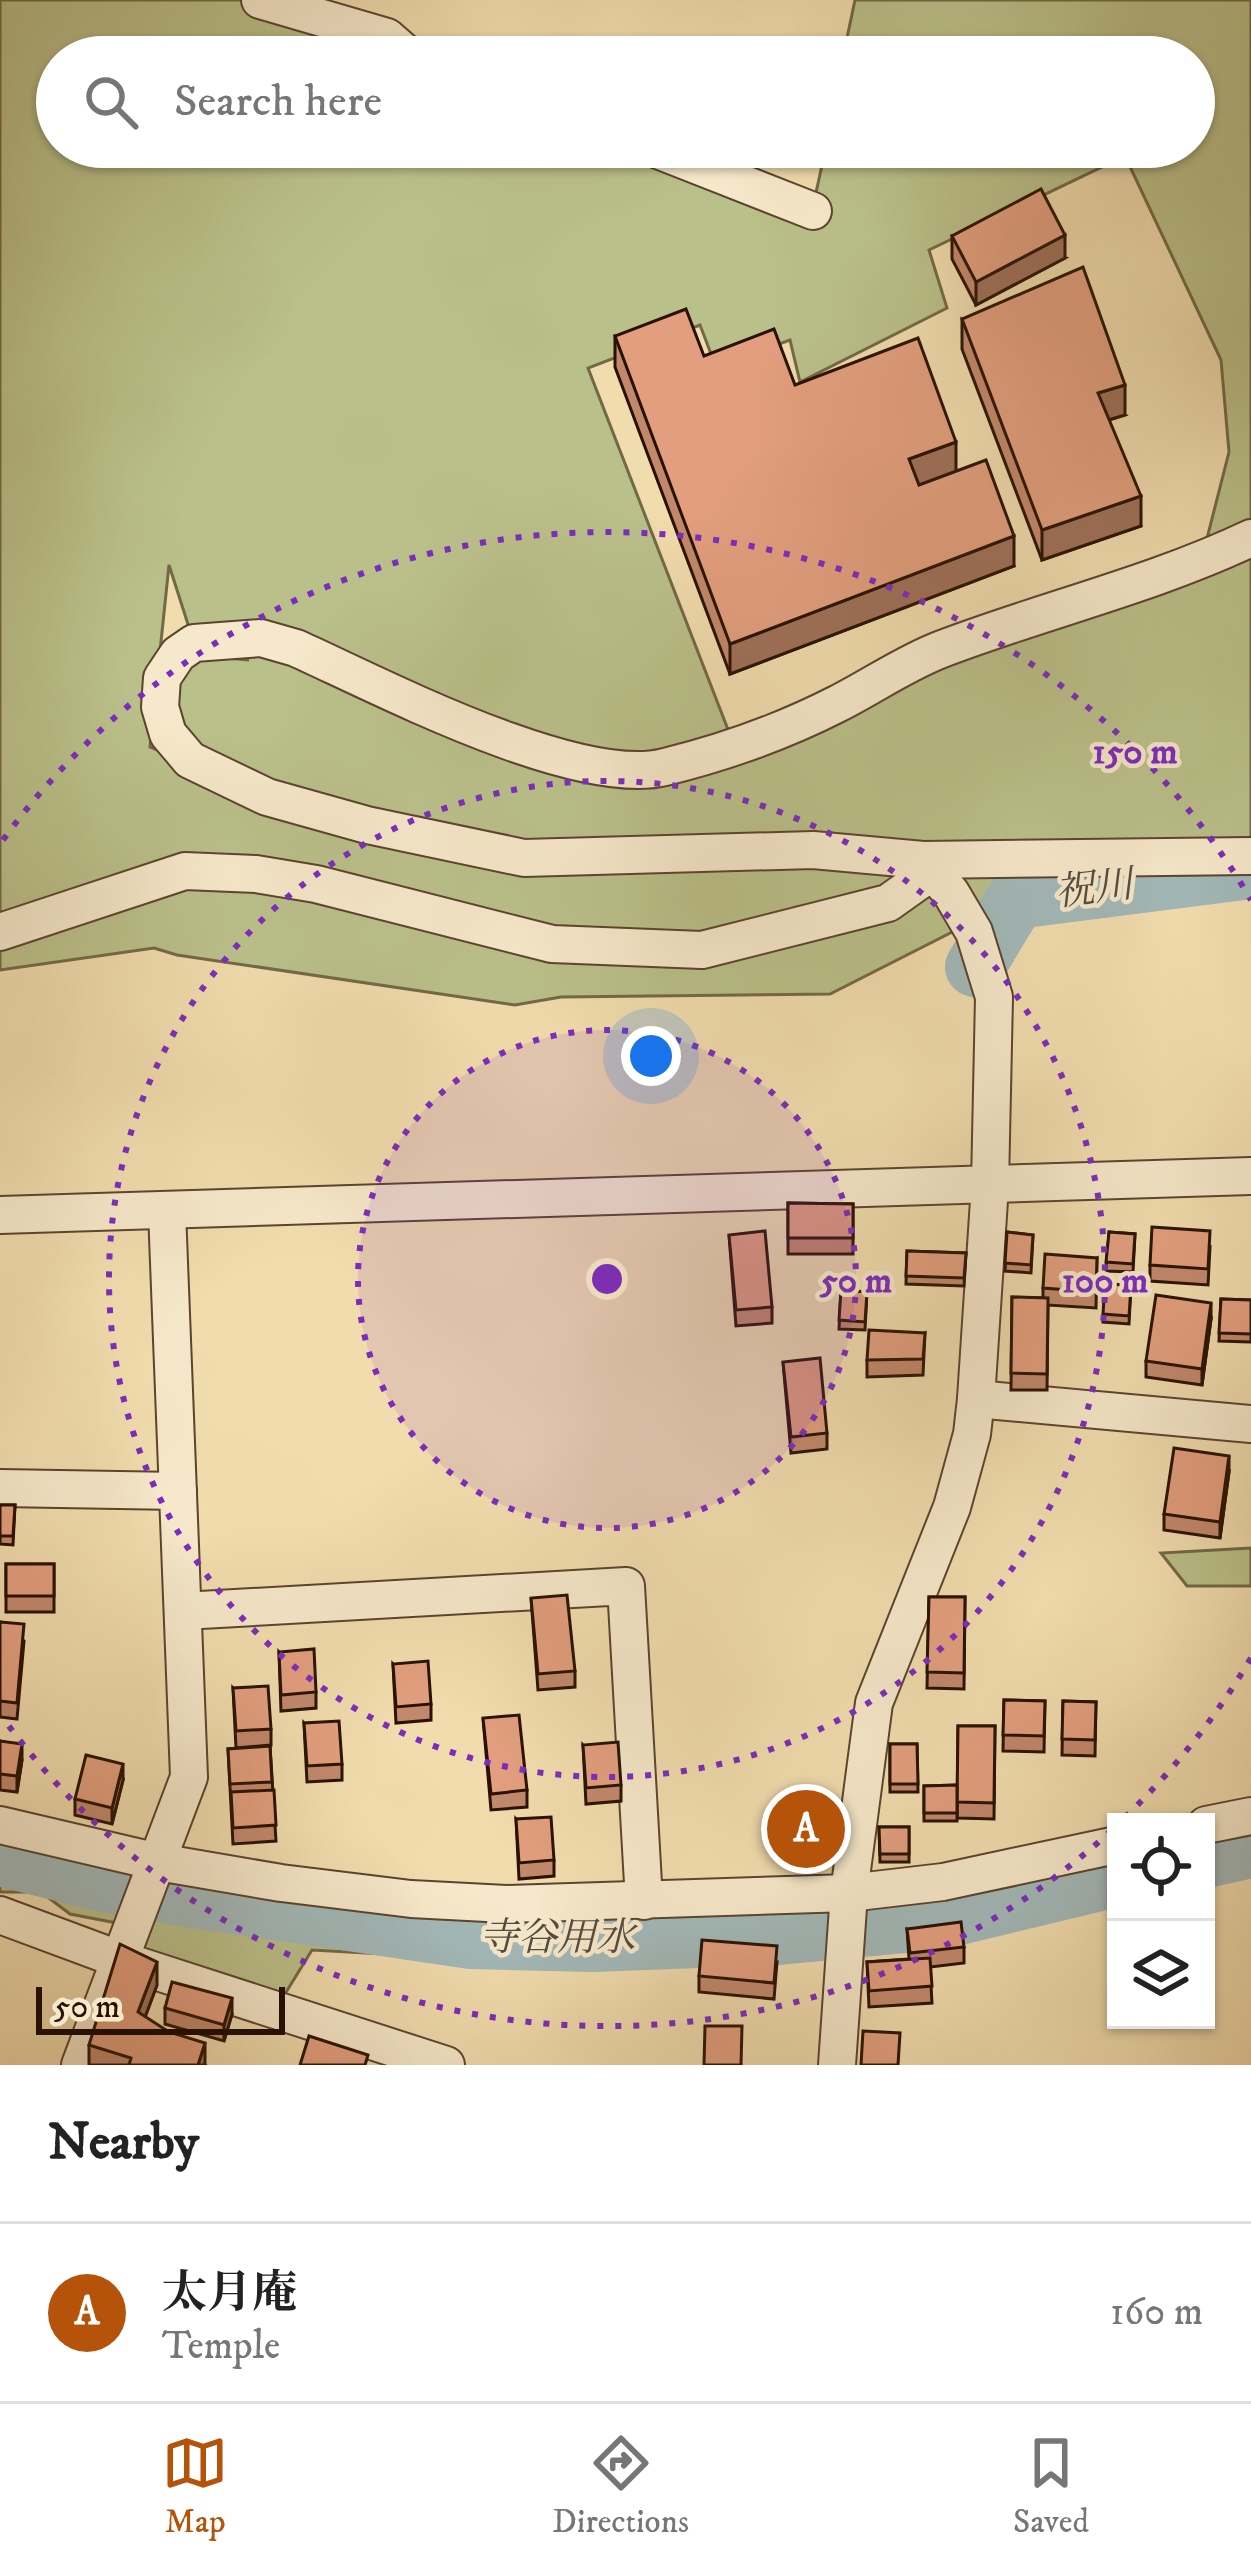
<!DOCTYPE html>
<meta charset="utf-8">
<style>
:root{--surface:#fff;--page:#f2f2f2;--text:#222;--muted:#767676;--line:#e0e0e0;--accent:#b45309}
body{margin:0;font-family:"IM FELL DW Pica","Noto Serif JP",serif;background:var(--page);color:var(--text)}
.controls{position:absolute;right:36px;bottom:36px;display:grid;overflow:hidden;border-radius:0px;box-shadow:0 3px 9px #0004}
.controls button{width:108px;height:108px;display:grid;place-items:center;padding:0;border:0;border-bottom:3px solid var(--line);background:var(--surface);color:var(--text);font:60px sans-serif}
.scale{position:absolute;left:36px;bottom:30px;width:249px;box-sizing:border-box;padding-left:12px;border:6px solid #291203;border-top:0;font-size:33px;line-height:42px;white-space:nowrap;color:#291203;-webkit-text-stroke:9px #f6e8ca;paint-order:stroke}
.you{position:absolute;left:651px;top:1056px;width:42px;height:42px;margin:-30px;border:9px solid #fff;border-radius:50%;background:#1a73e8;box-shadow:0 0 0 18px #1a73e833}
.badge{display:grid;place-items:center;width:78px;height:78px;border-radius:50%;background:var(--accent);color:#fff;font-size:39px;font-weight:700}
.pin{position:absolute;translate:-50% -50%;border:6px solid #fff;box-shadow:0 3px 12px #0006}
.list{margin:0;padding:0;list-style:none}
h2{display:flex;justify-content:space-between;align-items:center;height:156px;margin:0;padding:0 48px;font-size:51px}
h2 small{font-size:39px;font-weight:400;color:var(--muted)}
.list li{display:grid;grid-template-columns:78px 1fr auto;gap:36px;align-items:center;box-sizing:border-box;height:180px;padding:0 48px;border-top:3px solid var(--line)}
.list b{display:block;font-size:45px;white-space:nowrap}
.list p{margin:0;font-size:39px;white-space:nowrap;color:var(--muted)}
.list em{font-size:39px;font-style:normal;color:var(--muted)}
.icon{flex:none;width:66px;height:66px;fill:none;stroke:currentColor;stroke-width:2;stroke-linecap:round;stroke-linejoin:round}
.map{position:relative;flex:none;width:1251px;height:2065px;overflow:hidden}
.search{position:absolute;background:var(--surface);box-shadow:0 3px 9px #0004;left:36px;right:36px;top:36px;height:132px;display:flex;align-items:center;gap:30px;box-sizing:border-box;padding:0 42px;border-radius:66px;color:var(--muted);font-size:45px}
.sheet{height:336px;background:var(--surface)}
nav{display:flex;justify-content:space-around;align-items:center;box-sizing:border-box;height:168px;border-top:3px solid var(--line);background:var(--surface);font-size:33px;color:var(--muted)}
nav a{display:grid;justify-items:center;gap:6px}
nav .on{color:var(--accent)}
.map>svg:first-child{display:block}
</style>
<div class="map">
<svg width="1251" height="2065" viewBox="0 0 1251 2065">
<rect width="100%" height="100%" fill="#f1dcae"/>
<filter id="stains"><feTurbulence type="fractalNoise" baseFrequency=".00167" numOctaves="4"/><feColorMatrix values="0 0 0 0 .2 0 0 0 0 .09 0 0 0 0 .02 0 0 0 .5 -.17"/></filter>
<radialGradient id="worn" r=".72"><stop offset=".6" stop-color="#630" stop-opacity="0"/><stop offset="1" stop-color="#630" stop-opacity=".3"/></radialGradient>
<g fill="#bac08a" stroke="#726946" stroke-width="3" fill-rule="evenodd">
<path d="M0,0H240L266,4L377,57H57V147H616L812,211L826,147H1194V57H843L855,0H1251V868L1029,893L830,994L561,997L515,1005L177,955L154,948L0,970ZM1125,156L1221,360L1229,452L1201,562L734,745L588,368L700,325L716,367L790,340L800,382L947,308L929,250ZM169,565L194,643L249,660L178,654L168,734L226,778L150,747Z"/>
<polygon points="1251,1548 1251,1586 1187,1586 1161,1553"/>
<polygon points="0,1843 137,1871 617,1925 621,1967 312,1950 280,2002 124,1952 122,1924 70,1914 41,1892 0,1892"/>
</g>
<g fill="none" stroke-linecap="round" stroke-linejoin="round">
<g stroke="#a2b8b8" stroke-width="60">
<polyline points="975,967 1016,899 1251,869"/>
<polyline points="0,1856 107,1883 186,1897 471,1939 593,1942 779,1935 938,1920 1116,1877"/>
<polyline points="1206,1858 1251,1848"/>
</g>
<g stroke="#5b442e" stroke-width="40">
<g id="minor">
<polyline points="260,0 387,37 410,57"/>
<polyline points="650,147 813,211"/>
<path d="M1251,538C1152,585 1044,610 942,649C905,663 871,687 837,704C784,731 722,753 665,767C577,789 380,686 296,648L261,638L194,643L178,654L162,678L160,707L168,734L190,760L267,797L367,825L524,858L813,850L923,860L1251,856"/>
<polyline points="0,932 185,871 256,874 316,884 552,944 702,950 888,903 933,871"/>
<polyline points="0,1215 1251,1176"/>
<polyline points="976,1399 1251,1424"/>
<polyline points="0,1488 178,1491"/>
<polyline points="183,1611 626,1586 644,1901"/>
<polyline points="0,1825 158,1862 281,1883 411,1899 506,1904 849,1893 943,1882 1116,1845"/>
<polyline points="1206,1825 1251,1816"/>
<polyline points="0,1915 121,1960 446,2065"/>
<polyline points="80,2065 189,1777 167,1211"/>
<polyline points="837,2065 849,1893 874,1703 952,1507 972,1434 976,1399 990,1185 994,997 974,932 951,893 923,860"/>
</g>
</g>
<use href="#minor" stroke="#f6e8ca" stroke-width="36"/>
</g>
<g fill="#c2886c" stroke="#291203" stroke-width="3">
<polygon points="952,236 1065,258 976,305 952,259"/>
<polygon points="962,319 1125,415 1109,420 1141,526 1042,560 962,349"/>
<polygon points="615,336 704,356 795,385 956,471 1014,566 730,674 615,367"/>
<polygon points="788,1203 853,1204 853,1254 788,1254"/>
<polygon points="1007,1232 1033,1235 1031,1273 1005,1271"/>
<polygon points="1109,1232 1135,1234 1133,1272 1106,1271"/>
<polygon points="729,1235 772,1307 772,1323 736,1326"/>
<polygon points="1210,1247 1208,1285 1150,1281 1150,1265"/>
<polygon points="907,1251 966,1253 964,1286 906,1284"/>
<polygon points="1097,1258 1096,1308 1048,1305 1047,1390 1011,1390 1012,1297 1043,1298 1043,1288"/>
<polygon points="1105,1283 1131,1286 1129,1324 1103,1322"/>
<polygon points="841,1290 867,1292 865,1330 839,1329"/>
<polygon points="1221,1299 1251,1300 1251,1342 1219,1341"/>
<polygon points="1211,1319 1202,1385 1146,1377 1146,1361"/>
<polygon points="925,1333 923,1375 867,1377 867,1360"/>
<polygon points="783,1362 827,1433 827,1449 791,1453"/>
<polygon points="1229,1472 1220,1538 1164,1530 1164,1514"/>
<polygon points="0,1505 15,1505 13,1545 0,1544"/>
<rect x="6" y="1564" width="48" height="48"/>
<polygon points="929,1597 965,1597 964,1689 927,1688"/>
<polygon points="531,1598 575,1671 575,1687 538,1690"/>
<polygon points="0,1622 24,1641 17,1719 0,1717"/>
<polygon points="279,1652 316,1692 316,1708 281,1711"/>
<polygon points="393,1664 431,1704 431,1720 396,1723"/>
<polygon points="233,1688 271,1729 271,1745 236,1748"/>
<polygon points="1004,1700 1045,1701 1044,1752 1003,1751"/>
<polygon points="1063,1701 1096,1702 1095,1756 1062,1755"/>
<polygon points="483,1718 527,1790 527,1807 491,1810"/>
<polygon points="304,1723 342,1764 342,1780 307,1782"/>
<polygon points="958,1726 995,1726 994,1819 957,1818"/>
<polygon points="0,1741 22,1760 17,1792 0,1790"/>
<polygon points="890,1744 917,1744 918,1792 890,1792"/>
<polygon points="583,1745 621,1785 621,1801 586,1804"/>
<polygon points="270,1746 276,1841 233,1844 228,1749"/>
<polygon points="123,1780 112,1824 75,1815 75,1799"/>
<polygon points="957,1785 957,1821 924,1821 924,1786"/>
<polygon points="795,1803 820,1805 818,1846 793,1844"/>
<polygon points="516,1819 554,1860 554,1876 519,1879"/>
<polygon points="879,1827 909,1827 909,1862 880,1862"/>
<polygon points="907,1929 964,1947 964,1963 930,1967 932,2003 869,2007 867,1962 909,1959"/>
<polygon points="777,1962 774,1999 699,1992 699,1976"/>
<polygon points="157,1985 145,2017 205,2065 89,2065 89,2045"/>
<polygon points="165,2008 232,2014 224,2041 165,2024"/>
</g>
<g fill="#9e6f58" stroke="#291203" stroke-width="3">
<polygon points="1065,235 1065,258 976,305 976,282"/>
<polygon points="1125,385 1125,415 1098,423 1098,393"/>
<polygon points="956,442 956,472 909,490 909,459"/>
<polygon points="1141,496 1141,526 1042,560 1042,530"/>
<polygon points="1014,536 1014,566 730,674 730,644"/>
<polygon points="1211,1303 1211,1319 1202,1385 1202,1369"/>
<polygon points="1229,1456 1229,1472 1220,1538 1220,1522"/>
<polygon points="22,1744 22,1760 17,1792 17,1776"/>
<polygon points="123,1764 123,1780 112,1824 112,1808"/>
<polygon points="157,1962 157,1985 138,2036 138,2012"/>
<polygon points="232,1998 232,2014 224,2041 224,2025"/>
<polygon points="205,2043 205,2065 198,2065"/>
</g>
<g fill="#e29e7e" stroke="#291203" stroke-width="3">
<polygon points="1041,189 1065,235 976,282 952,236"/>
<polygon points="1083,267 1125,385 1098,393 1141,496 1042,530 962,319"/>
<polygon points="686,309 704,356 774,329 795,385 918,338 956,442 909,459 919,485 986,460 1014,536 730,644 615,336"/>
<polygon points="788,1203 853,1204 853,1238 788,1238"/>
<polygon points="1152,1227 1210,1231 1208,1269 1150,1265"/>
<polygon points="765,1231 772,1307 736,1310 729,1235"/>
<polygon points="1007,1232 1033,1235 1031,1265 1005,1263"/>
<polygon points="1109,1232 1135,1234 1133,1264 1106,1262"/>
<polygon points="907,1251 966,1253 964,1278 906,1276"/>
<polygon points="1045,1254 1097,1258 1096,1292 1043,1288"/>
<polygon points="1105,1283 1131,1286 1129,1316 1103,1314"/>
<polygon points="841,1290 867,1292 865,1322 839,1320"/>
<polygon points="1156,1295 1211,1303 1202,1369 1146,1361"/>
<polygon points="1012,1297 1048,1298 1047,1374 1011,1373"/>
<polygon points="1221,1299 1251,1300 1251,1334 1219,1333"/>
<polygon points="869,1330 925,1333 923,1359 867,1360"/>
<polygon points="820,1358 827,1433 791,1437 783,1362"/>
<polygon points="1174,1448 1229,1456 1220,1522 1164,1514"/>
<polygon points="0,1505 15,1505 13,1536 0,1536"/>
<rect x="6" y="1564" width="48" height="32"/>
<polygon points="567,1595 575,1671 538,1674 531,1598"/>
<polygon points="929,1597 965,1597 964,1673 927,1672"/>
<polygon points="0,1622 24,1624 17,1703 0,1701"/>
<polygon points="314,1649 316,1692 281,1695 279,1652"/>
<polygon points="428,1661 431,1704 396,1707 393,1664"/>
<polygon points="268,1686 271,1729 236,1731 233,1688"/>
<polygon points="1004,1700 1045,1701 1044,1736 1003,1735"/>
<polygon points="1063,1701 1096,1702 1095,1740 1062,1739"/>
<polygon points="519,1715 527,1790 491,1794 483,1718"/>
<polygon points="339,1721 342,1764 307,1766 304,1723"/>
<polygon points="958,1726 995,1726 994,1803 957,1802"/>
<polygon points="0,1741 22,1744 17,1776 0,1774"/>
<polygon points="618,1742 621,1785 586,1788 583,1745"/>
<polygon points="890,1744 917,1744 918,1784 890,1784"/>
<polygon points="270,1746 272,1782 230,1784 228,1749"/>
<polygon points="86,1755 123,1764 112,1808 75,1799"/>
<polygon points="957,1785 957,1813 924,1813 924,1786"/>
<polygon points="274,1790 276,1825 233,1828 231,1792"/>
<polygon points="795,1803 820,1805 818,1838 793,1836"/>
<polygon points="551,1817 554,1860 519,1863 516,1819"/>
<polygon points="879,1827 909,1827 909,1854 880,1854"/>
<polygon points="961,1922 964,1947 910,1953 907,1929"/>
<polygon points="702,1940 777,1946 774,1983 699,1976"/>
<polygon points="120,1944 157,1962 138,2012 169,2032 205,2043 198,2065 129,2065 131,2058 89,2045"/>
<polygon points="930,1958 932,1986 869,1991 867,1962"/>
<polygon points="172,1982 232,1998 224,2025 165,2008"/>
<polygon points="705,2026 742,2026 741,2065 704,2065"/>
<polygon points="863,2031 900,2033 898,2065 861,2065"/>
<polygon points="309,2036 368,2055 365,2065 300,2065"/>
</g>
<circle cx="607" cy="1279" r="249" fill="#7b2cbf" fill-opacity=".12"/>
<g fill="none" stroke="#7b2cbf" stroke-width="6" stroke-dasharray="6 12">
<circle cx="607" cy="1279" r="249"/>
<circle cx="607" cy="1279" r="498"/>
<path d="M1251 1658A747 747 0 0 1 1121 1821M1112 1830A747 747 0 0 1 3 1718M3 840A747 747 0 0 1 1251 900"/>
</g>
<g text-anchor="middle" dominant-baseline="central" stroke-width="9" stroke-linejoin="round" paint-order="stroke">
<g font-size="39" font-style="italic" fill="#534c42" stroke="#f6e8ca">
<text transform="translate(1094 889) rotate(-7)">祝川</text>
<text x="557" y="1938">寺谷用水</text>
</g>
</g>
<circle cx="607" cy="1279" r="18" fill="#7b2cbf" stroke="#f6e8ca" stroke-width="6"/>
<g font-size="36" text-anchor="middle" font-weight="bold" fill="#7b2cbf" stroke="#f6e8ca" stroke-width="9" stroke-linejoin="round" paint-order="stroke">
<text x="1135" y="763">150 m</text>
<text x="856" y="1292">50 m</text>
<text x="1105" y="1292">100 m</text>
</g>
<rect width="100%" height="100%" filter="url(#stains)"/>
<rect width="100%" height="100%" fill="url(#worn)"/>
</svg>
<div class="controls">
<button><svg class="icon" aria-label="locate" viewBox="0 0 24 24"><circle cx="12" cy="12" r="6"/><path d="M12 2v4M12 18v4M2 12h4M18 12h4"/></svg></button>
<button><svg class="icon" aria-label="layers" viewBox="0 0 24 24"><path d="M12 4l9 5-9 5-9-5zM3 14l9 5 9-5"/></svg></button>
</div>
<div class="scale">50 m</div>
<div class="you"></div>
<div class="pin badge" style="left:806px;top:1829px">A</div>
<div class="search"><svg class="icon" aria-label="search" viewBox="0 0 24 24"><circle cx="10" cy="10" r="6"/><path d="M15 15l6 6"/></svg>Search here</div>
</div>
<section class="sheet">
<h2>Nearby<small></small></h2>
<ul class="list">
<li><span class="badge">A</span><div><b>太月庵</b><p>Temple</p></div><em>160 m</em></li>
</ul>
</section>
<nav>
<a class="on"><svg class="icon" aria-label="map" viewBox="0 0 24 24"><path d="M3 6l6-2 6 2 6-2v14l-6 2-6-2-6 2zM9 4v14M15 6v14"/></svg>Map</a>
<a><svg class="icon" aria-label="directions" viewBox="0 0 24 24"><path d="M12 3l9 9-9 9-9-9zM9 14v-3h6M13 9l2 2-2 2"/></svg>Directions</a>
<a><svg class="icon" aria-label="saved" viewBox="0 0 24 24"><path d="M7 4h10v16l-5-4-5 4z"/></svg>Saved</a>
</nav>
